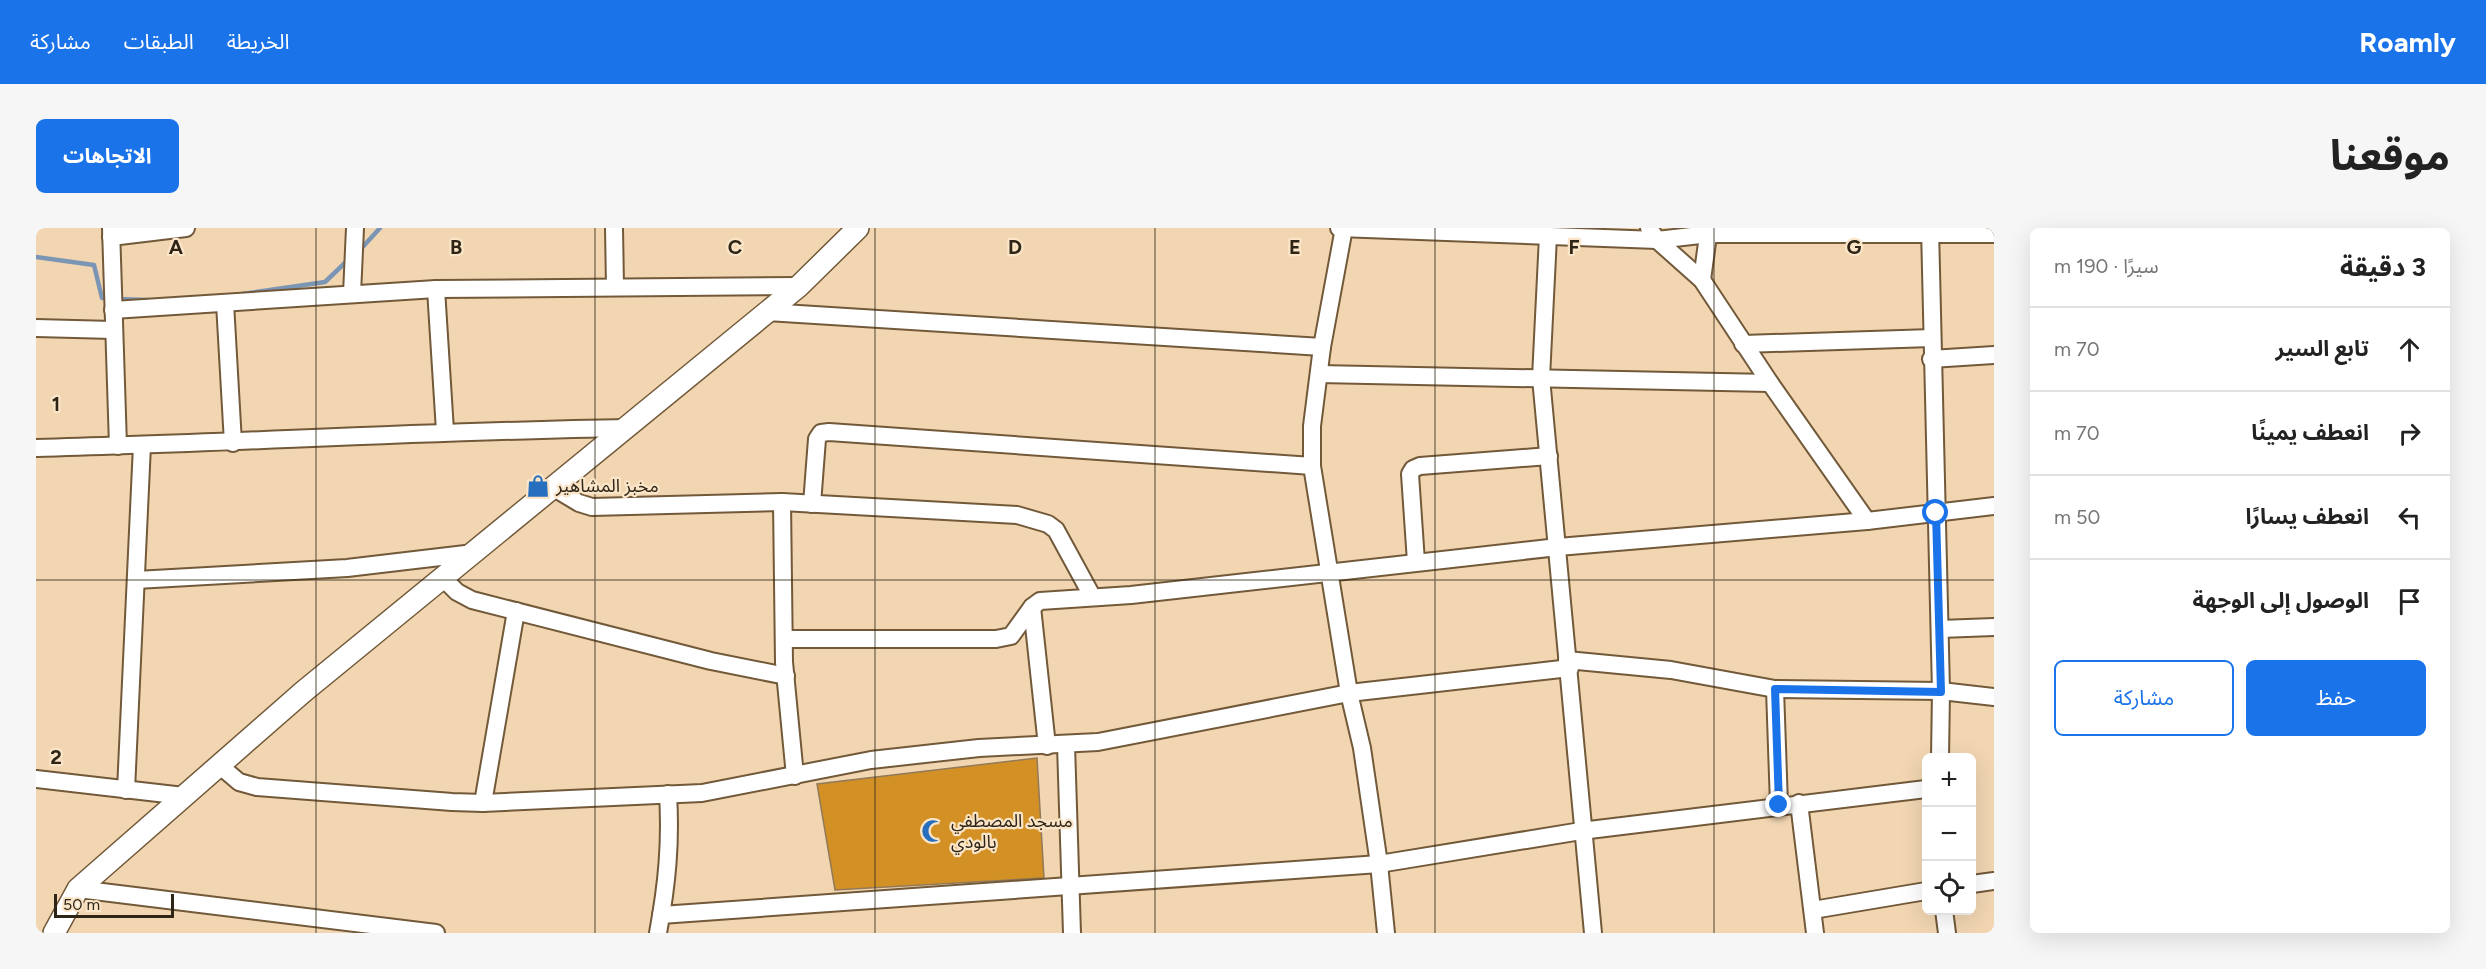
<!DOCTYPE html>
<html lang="ar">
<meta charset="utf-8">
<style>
:root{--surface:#fff;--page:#f6f6f6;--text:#222;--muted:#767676;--line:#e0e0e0;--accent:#1a73e8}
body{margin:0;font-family:Figtree,"Noto Sans Arabic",sans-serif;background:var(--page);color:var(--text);direction:rtl}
.controls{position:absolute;right:18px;bottom:18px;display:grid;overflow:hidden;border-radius:9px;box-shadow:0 6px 24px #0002}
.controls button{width:54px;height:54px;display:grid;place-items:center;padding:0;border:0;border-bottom:2px solid var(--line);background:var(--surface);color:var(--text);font:30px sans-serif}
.scale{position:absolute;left:18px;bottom:15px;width:120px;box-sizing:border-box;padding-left:6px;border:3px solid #2f2517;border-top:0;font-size:16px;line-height:21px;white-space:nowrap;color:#2f2517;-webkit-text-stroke:4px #fbe5c8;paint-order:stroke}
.stop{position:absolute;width:18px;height:18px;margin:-14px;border:4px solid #1a73e8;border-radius:50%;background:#fff}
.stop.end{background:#1a73e8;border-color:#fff;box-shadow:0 2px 6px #0008}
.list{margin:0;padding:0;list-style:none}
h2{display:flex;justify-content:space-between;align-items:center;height:78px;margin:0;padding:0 24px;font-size:26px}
h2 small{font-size:20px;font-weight:400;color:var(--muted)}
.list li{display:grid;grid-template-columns:39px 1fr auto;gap:18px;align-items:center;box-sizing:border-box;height:84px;padding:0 24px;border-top:2px solid var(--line)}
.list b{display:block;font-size:22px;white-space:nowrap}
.list em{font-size:20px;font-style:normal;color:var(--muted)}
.actions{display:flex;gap:12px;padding:18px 24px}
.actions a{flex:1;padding:14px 0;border:2px solid var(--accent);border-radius:9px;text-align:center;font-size:21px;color:var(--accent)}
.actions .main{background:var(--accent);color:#fff}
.icon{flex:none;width:33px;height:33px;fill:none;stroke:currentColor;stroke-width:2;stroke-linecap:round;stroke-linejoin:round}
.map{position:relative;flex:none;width:1958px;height:705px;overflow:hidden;direction:ltr;border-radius:9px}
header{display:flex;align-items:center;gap:36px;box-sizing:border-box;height:84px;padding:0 30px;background:var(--accent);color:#fff}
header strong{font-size:28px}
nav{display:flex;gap:33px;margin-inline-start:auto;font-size:21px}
.intro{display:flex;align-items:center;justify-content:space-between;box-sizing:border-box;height:144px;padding:0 36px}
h1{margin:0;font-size:42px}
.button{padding:15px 27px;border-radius:9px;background:var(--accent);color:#fff;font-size:21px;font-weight:700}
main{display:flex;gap:36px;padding:0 36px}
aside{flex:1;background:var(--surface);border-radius:9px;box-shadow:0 6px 24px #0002}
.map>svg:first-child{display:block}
</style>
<header>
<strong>Roamly</strong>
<nav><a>الخريطة</a><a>الطبقات</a><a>مشاركة</a></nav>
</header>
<div class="intro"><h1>موقعنا</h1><a class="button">الاتجاهات</a></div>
<main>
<aside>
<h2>3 دقيقة<small>سيرًا · 190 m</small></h2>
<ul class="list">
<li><svg class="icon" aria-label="ahead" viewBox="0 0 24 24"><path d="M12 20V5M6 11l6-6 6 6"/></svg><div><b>تابع السير</b></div><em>70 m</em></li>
<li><svg class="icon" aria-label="right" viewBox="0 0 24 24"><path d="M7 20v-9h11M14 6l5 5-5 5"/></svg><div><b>انعطف يمينًا</b></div><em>70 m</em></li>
<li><svg class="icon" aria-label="left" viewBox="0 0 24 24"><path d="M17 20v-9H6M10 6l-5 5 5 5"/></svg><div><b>انعطف يسارًا</b></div><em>50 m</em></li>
<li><svg class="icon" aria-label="arrive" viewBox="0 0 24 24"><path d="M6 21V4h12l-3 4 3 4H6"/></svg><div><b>الوصول إلى الوجهة</b></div></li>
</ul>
<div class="actions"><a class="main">حفظ</a><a>مشاركة</a></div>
</aside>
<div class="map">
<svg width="1958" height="705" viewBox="0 0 1958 705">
<rect width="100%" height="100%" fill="#f2d6b2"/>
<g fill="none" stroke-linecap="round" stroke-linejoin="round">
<g stroke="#7b95b4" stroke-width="4.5">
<polyline points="323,23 344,0"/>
<polyline points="0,29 58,37 66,70 73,70"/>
<polyline points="206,66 289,54 312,32"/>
<polyline points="81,71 112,72"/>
</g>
</g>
<polygon fill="#d39125" stroke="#927958" stroke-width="1.5" points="1001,530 1008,650 799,662 781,556"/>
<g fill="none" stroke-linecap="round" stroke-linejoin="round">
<g stroke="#715939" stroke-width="20">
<g id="minor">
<polyline points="75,0 82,218"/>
<polyline points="578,0 579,59"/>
<polyline points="1303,0 1621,12 1673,6 1958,6"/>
<polyline points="1308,0 1286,119 1276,198 1276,238 1313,465 1326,520 1343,636 1350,705"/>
<polyline points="1613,0 1621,12 1666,52 1734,155 1831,293 1958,278"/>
<polyline points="1894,0 1905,463 1904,530"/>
<polyline points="1512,8 1505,150 1557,705"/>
<polyline points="75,9 150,0"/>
<polyline points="1666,52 1673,0"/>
<polyline points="400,61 409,203"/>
<polyline points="316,66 319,0"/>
<polyline points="189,75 197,215"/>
<polyline points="77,82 400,61 763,58"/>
<polyline points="731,84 1286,119"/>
<polyline points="0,100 77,102"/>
<polyline points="1707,116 1896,110"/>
<polyline points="1895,131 1958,127"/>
<polyline points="1283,146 1734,155"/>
<path d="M0,220C197,215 394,203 592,200"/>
<polyline points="518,260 543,275 556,279 746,274 981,287 1012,296 1020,302 1056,368"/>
<polyline points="746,274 748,434 759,548"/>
<polyline points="776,276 781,211 785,205 793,204 1276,238"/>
<polyline points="1380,334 1374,246 1377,241 1384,238 1513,228"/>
<polyline points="407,350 421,364 436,372 675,433 750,448"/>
<polyline points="100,352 311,340 438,325"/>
<polyline points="996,379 1011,518"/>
<polyline points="1904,401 1958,399"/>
<polyline points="748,411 960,411 975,408 996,379 1004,373 1095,367 1522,319 1831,293"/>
<polyline points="1531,432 1635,442 1739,461 1905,463 1958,469"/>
<polyline points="1739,461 1743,577"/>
<polyline points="1030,517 1036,705"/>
<polyline points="183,537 203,554 221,559 416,574 447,575 666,565 835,532 943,520 1062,514 1313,465 1534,440"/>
<polyline points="0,551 148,568"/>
<polyline points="90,562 106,217"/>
<polyline points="447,575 480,383"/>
<polyline points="1763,575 1779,705"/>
<polyline points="1936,656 1958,653"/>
<polyline points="42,661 400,705"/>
<polyline points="1777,682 1890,663"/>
<polyline points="1908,682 1911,705"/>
<polyline points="625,687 1343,636 1545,603 1890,561"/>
<path d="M622,705C631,656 635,615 632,566"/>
</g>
</g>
<g stroke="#715939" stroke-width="24">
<polyline id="tertiary" points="18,705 42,661 267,464 763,58 822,0"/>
</g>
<use href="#minor" stroke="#fff" stroke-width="16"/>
<use href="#tertiary" stroke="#fff" stroke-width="21"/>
</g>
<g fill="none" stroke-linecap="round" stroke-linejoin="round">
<polyline stroke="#1a73e8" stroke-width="8" points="1743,577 1739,461 1905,464 1900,285"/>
</g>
<path fill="none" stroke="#2f2517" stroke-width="1.5" stroke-opacity="0.55" d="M280,0V705M559,0V705M839,0V705M1119,0V705M1399,0V705M1678,0V705M0,352H1958"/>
<defs>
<g id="shop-bare" transform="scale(1.8)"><path d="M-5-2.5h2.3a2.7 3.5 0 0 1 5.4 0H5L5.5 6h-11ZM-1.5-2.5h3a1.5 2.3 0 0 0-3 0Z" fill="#266ebe" stroke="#fbe5c8" stroke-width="2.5" paint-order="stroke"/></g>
<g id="mosque-bare" transform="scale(1.8)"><path d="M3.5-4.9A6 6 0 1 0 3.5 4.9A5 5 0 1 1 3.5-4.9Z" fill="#266ebe" stroke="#fbe5c8" stroke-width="2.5" paint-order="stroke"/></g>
</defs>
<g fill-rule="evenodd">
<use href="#shop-bare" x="502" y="258"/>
<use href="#mosque-bare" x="897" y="603"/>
</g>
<g text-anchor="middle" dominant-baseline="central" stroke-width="4.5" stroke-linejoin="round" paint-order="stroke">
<g font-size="18" fill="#2f2517" stroke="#fbe5c8" text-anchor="start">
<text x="520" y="258">مخبز المشاهير</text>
<text x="915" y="593">مسجد المصطفي<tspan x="915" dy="21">بالودي</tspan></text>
</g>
</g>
<g font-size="20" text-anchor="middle" font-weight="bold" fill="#2f2517" stroke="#fbe5c8" stroke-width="4.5" stroke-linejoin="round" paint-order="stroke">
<text x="140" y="26">A</text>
<text x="420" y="26">B</text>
<text x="699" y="26">C</text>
<text x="979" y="26">D</text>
<text x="1259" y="26">E</text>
<text x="1538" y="26">F</text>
<text x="1818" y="26">G</text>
<text x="20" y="183">1</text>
<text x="20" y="536">2</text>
</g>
</svg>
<div class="controls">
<button>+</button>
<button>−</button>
<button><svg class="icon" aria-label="locate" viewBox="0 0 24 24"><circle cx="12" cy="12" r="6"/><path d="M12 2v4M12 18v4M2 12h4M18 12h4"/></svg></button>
</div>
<div class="scale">50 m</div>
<div class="stop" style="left:1900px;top:285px"></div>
<div class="stop end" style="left:1743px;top:577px"></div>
</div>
</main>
